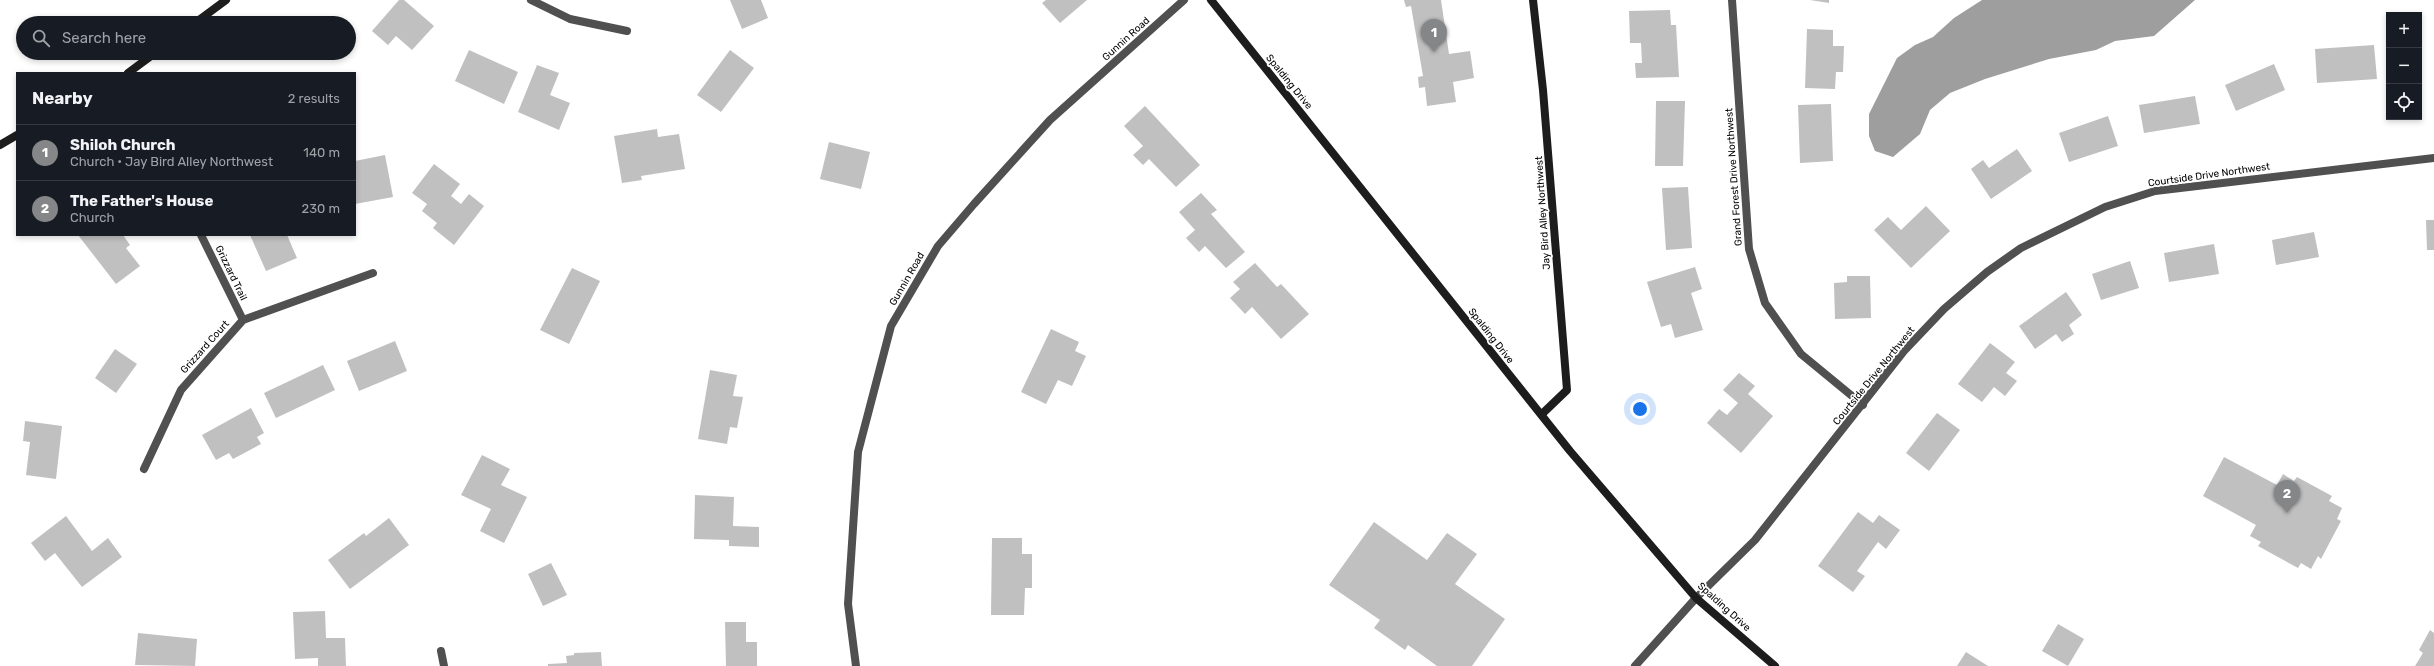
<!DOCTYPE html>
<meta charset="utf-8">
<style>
:root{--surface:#171b24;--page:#242831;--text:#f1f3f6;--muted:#9ea1a6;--line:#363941;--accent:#858687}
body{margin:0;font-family:Rubik,sans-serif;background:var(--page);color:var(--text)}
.controls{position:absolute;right:12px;top:12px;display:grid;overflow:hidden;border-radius:0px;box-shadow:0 2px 6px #0003}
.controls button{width:36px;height:36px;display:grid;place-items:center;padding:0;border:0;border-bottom:1px solid var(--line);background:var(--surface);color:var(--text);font:20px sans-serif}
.you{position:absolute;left:1640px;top:409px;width:14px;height:14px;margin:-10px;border:3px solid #fff;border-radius:50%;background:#1a73e8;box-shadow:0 0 0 6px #1a73e833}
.badge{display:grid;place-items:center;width:26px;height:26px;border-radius:50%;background:var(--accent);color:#fff;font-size:13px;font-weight:700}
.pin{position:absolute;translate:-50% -33px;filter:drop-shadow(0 1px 2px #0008)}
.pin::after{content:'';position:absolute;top:21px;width:14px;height:12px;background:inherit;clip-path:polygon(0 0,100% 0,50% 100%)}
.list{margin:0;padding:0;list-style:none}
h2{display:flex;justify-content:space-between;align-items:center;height:52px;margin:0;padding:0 16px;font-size:17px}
h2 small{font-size:13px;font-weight:400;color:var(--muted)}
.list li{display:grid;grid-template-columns:26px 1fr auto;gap:12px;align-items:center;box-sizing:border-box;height:56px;padding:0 16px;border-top:1px solid var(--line)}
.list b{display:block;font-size:15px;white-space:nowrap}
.list p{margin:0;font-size:13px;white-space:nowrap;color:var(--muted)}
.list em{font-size:13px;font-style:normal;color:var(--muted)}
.icon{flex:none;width:22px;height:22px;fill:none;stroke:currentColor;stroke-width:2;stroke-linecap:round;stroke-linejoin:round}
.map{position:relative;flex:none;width:2434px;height:666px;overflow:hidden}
.search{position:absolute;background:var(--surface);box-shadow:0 2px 6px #0003;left:16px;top:16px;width:340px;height:44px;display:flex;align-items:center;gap:10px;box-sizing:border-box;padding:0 14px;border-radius:22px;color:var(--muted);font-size:15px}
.panel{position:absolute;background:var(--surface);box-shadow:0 2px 6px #0003;left:16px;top:72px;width:340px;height:164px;border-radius:0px}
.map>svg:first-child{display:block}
</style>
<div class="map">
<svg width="2434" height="666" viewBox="0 0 2434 666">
<rect width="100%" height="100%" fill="#fff"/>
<polygon fill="#9e9e9e" points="1982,0 2195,0 2154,36 2115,41 2096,50 2049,59 1985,79 1950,93 1930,110 1920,134 1893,157 1875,151 1869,136 1869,114 1897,58 1915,45 1933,37 1954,18"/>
<g fill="#c0c0c0">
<polygon points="399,0 404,0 434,26 412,50 396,36 388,45 372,31"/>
<polygon points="730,0 761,0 768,18 742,29"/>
<polygon points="1046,0 1087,0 1060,23 1042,3"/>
<polygon points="1404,0 1441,0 1449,54 1470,51 1474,78 1453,82 1456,102 1427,106 1425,87 1419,88 1418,77 1423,76 1411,6 1406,7"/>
<polygon points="1810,0 1829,0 1829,3"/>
<polygon points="1670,10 1671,25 1676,25 1679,77 1636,78 1635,63 1642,63 1641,43 1630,43 1629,11"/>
<polygon points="1807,29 1833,30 1833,46 1844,46 1843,72 1836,72 1835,89 1805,88"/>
<polygon points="2374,45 2377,79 2317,83 2315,49"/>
<polygon points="469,50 518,72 504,104 455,81"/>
<polygon points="730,50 754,68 721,112 697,95"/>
<polygon points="2274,64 2285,90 2236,111 2225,85"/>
<polygon points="537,65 559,73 550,95 570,103 559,130 518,112"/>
<polygon points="2195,96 2200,124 2144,133 2139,105"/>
<polygon points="1656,101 1685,101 1683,166 1655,166"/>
<polygon points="1831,104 1833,161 1800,163 1798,105"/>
<polygon points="1145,106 1200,165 1176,187 1149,159 1143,165 1133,155 1143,146 1124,126"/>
<polygon points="2108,116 2118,146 2069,162 2059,133"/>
<polygon points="657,129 658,137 679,134 685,169 641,176 642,180 622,183 614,136"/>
<polygon points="829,142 870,152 861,189 820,179"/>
<polygon points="2017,149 2032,171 1991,199 1971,169 1983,160 1989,168"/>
<polygon points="385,155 393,197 355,204 355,161"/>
<polygon points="434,164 460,184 451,196 461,204 469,194 484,206 454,245 433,228 437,223 422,211 427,204 412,193"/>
<polygon points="1688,187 1692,248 1666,250 1662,188"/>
<polygon points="1201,193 1217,210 1211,214 1245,252 1226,268 1205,246 1199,252 1186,238 1195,230 1179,212"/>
<polygon points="1926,206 1950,231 1911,268 1874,230 1888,217 1901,230"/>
<polygon points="2426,220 2434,220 2434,250 2427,250"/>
<polygon points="2314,232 2319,257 2276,265 2272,240"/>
<polygon points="78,235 123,235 130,245 126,248 140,266 116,284"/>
<polygon points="250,235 287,235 297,258 266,271"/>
<polygon points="2214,244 2219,274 2169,282 2164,253"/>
<polygon points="2130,261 2139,288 2101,300 2092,274"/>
<polygon points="1255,263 1277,287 1281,284 1309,314 1281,339 1252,307 1245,314 1230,298 1240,289 1233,282"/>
<polygon points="1695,267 1702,289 1691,293 1703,330 1675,338 1671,324 1661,327 1647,282"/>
<polygon points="572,268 600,281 569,344 540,330"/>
<polygon points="1847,276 1870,276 1871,318 1835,319 1834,283 1847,282"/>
<polygon points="2066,292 2082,315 2069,325 2074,334 2062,342 2056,334 2035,349 2019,326"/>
<polygon points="1051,329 1079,342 1075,351 1086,356 1072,386 1058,380 1046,404 1021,392"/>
<polygon points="395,341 407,371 359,391 347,361"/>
<polygon points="1990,343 2015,362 2006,373 2017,381 2005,396 1994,387 1982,402 1958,384"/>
<polygon points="115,349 137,364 116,393 95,378"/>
<polygon points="323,365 335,390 276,418 264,393"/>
<polygon points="710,370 737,375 733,396 743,397 737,428 730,427 727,444 698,439"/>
<polygon points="1739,373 1755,386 1748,394 1773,416 1741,453 1707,423 1719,409 1727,415 1738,403 1723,390"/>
<polygon points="251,408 264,433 257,437 261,444 233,459 229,453 216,460 202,435"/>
<polygon points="1937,413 1960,430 1929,471 1906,453"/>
<polygon points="25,421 62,426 56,479 26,475 30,442 23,441"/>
<polygon points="482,455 510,469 501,485 527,497 504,543 480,531 491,509 461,495"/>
<polygon points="2224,457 2277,485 2283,474 2294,481 2297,477 2332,496 2329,501 2342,508 2337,519 2341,521 2321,559 2318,556 2311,569 2301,563 2298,568 2258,546 2261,542 2250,536 2256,525 2203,496"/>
<polygon points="695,495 734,497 733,526 759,527 759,547 729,546 729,540 694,539"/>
<polygon points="1858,512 1873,523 1879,515 1900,530 1886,549 1878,542 1857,571 1865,576 1853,592 1818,566"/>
<polygon points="66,516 92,551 108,538 122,557 82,587 55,553 45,561 31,543"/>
<polygon points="389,518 409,545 350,589 328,560 364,533 366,536"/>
<polygon points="1374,522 1427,560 1447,533 1477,554 1455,584 1505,619 1472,666 1437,666 1408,645 1405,650 1374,628 1380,620 1329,585"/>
<polygon points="992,538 1022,538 1022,554 1032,554 1032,588 1025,588 1024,615 991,615"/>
<polygon points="551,563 567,595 543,606 528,574"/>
<polygon points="325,611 326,638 345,638 346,666 318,666 318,658 295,659 293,612"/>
<polygon points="725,622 746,622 746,642 757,642 757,666 726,666"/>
<polygon points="2058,624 2084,639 2068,666 2042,651"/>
<polygon points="2430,630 2434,633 2434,666 2415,666 2423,653 2419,650"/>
<polygon points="138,633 197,639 195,666 135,665"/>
<polygon points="601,652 602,666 548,666 548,664 567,663 566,656 574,655 574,653"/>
<polygon points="1966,652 1988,666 1957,666"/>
</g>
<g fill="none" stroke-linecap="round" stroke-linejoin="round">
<g stroke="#505050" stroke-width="8">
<polyline points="531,0 570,19 627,31"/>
<polyline points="1732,0 1749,249 1765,303 1801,354 1863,405"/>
<polyline points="201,235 243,320"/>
<polyline points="144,469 181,390 243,320 373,273"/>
<polyline points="441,651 444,666"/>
<polyline points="856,666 848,604 858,452 891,326 938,246 974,204 1050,120 1184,0"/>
<polyline points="1635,666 1696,598 1755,540 1904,351 1944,309 1987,272 2021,248 2105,207 2155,191 2434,158"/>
</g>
<g stroke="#1d1d1d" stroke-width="8">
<polyline points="1211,0 1570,451 1696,598 1775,666"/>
<polyline points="1533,0 1543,90 1567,390 1542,414"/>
<polyline points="195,23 226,0"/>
<polyline points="128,73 155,53"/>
<polyline points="0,145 17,135"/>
</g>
</g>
<g text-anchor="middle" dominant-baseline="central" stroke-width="3.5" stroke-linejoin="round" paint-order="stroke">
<g font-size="10" fill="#000" stroke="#fff">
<text transform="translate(1126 39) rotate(-42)">Gunnin Road</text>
<text transform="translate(1289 82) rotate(51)">Spalding Drive</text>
<text transform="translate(2209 175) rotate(-8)">Courtside Drive Northwest</text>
<text transform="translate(1734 177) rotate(-94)">Grand Forest Drive Northwest</text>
<text transform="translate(1543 213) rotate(-94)">Jay Bird Alley Northwest</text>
<text transform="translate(231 273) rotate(64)">Grizzard Trail</text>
<text transform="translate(907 279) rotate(-60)">Gunnin Road</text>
<text transform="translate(1491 336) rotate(52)">Spalding Drive</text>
<text transform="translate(205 347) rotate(-48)">Grizzard Court</text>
<text transform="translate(1874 376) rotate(-51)">Courtside Drive Northwest</text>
<text transform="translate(1724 607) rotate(42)">Spalding Drive</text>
</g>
</g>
</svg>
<div class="controls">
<button>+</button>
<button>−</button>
<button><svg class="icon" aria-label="locate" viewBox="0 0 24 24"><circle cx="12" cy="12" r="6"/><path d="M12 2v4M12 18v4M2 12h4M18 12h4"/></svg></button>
</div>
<div class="you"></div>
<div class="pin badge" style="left:1434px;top:52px">1</div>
<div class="pin badge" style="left:2287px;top:513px">2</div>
<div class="search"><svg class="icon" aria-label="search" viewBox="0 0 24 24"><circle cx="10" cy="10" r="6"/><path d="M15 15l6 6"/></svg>Search here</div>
<section class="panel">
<h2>Nearby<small>2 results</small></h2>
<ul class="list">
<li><span class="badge">1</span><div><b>Shiloh Church</b><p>Church · Jay Bird Alley Northwest</p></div><em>140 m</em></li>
<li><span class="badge">2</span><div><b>The Father's House</b><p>Church</p></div><em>230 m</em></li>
</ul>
</section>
</div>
